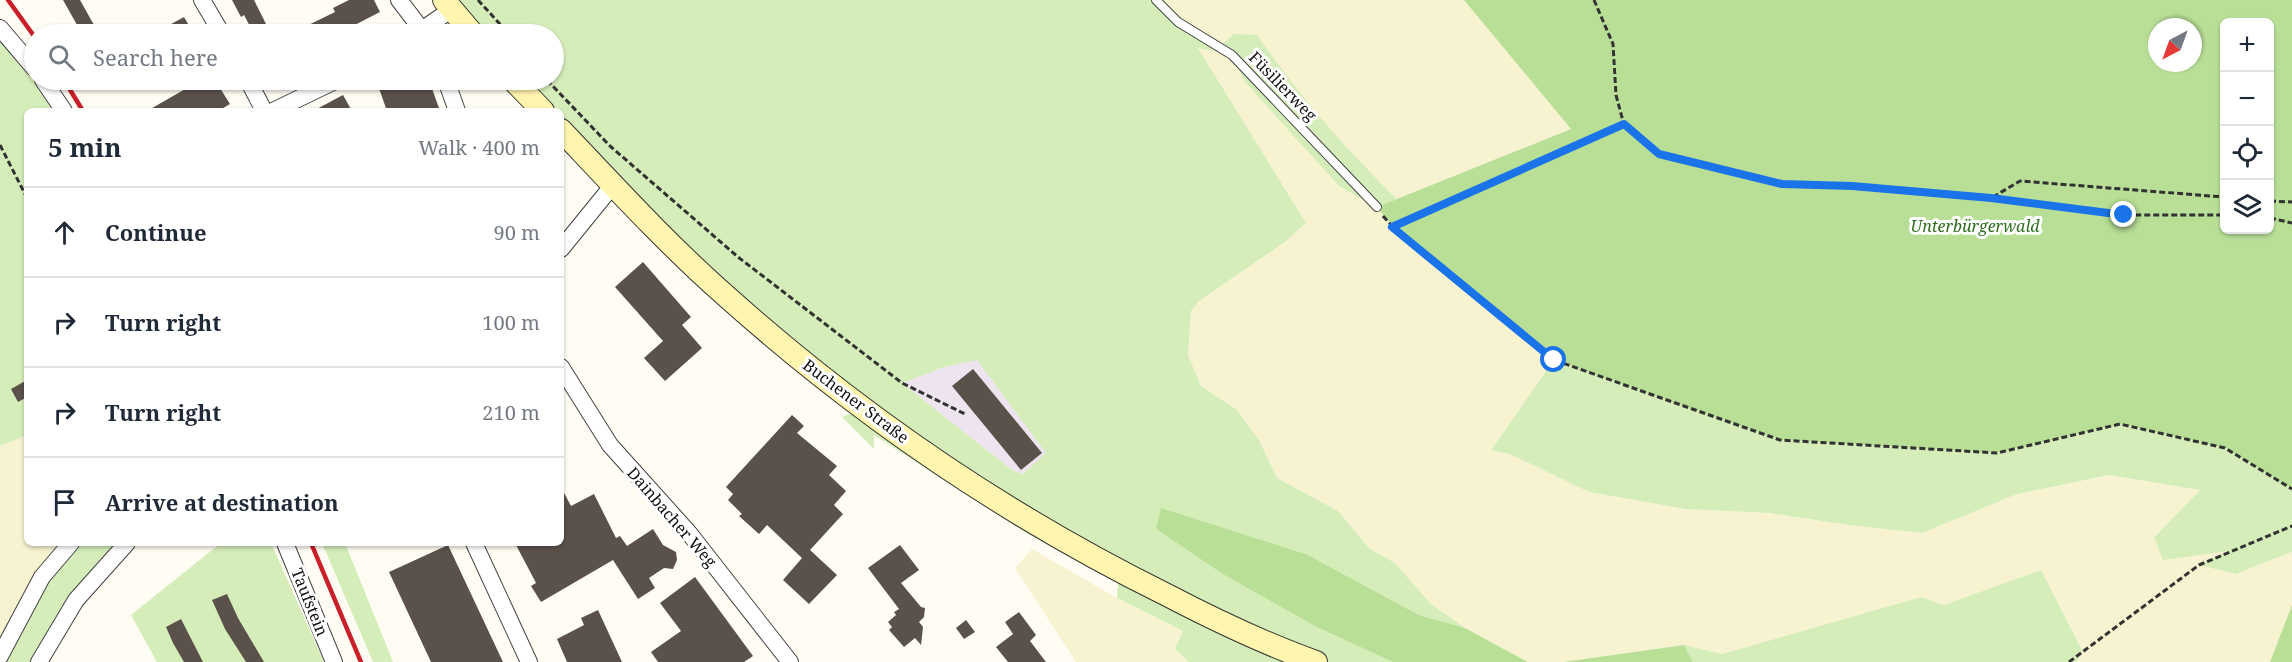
<!DOCTYPE html>
<meta charset="utf-8">
<style>
:root{--surface:#fff;--page:#f2f2f3;--text:#1f2937;--muted:#747a83;--line:#e0e1e3}
body{margin:0;font-family:"Noto Serif",serif;background:var(--page);color:var(--text)}
.controls{position:absolute;right:18px;top:18px;display:grid;overflow:hidden;border-radius:9px;box-shadow:0 2px 4px #0004}
.controls button{width:54px;height:54px;display:grid;place-items:center;padding:0;border:0;border-bottom:2px solid var(--line);background:var(--surface);color:var(--text);font:30px sans-serif}
.compass{position:absolute;left:2148px;top:18px;width:54px;height:54px;border-radius:50%;background:var(--surface);box-shadow:0 2px 4px #0004;rotate:221deg}
.stop{position:absolute;width:18px;height:18px;margin:-14px;border:4px solid #1a73e8;border-radius:50%;background:#fff}
.stop.end{background:#1a73e8;border-color:#fff;box-shadow:0 2px 6px #0008}
.list{margin:0;padding:0;list-style:none}
h2{display:flex;justify-content:space-between;align-items:center;height:78px;margin:0;padding:0 24px;font-size:26px}
h2 small{font-size:20px;font-weight:400;color:var(--muted)}
.list li{display:grid;grid-template-columns:39px 1fr auto;gap:18px;align-items:center;box-sizing:border-box;height:90px;padding:0 24px;border-top:2px solid var(--line)}
.list b{display:block;font-size:22px;white-space:nowrap}
.list em{font-size:20px;font-style:normal;color:var(--muted)}
.icon{flex:none;width:33px;height:33px;fill:none;stroke:currentColor;stroke-width:2;stroke-linecap:round;stroke-linejoin:round}
.map{position:relative;flex:none;width:2292px;height:662px;overflow:hidden}
.search{position:absolute;background:var(--surface);box-shadow:0 2px 4px #0004;left:24px;top:24px;width:540px;height:66px;display:flex;align-items:center;gap:15px;box-sizing:border-box;padding:0 21px;border-radius:33px;color:var(--muted);font-size:22px}
.panel{position:absolute;background:var(--surface);box-shadow:0 2px 4px #0004;left:24px;top:108px;width:540px;height:438px;border-radius:9px}
.map>svg:first-child{display:block}
</style>
<div class="map">
<svg width="2292" height="662" viewBox="0 0 2292 662">
<rect width="100%" height="100%" fill="#fffcf3"/>
<polygon fill="#ede4ef" points="977,359 1047,454 1023,474 1012,470 902,383 944,367"/>
<g fill="#f7f3d1">
<polygon points="1156,0 1464,0 1571,129 1397,199 1344,147 1298,93 1257,35 1219,47 1178,22"/>
<polygon points="1198,48 1232,55 1340,187 1377,207 1393,227 1554,360 1491,450 1510,454 1589,492 1685,509 1769,513 1848,525 1922,533 2017,494 2109,475 2200,490 2154,536 2232,551 2200,565 2236,574 2292,552 2292,605 2270,662 2076,662 2083,651 2041,571 1944,605 1921,597 1722,654 1683,645 1563,662 1528,662 1465,628 1431,604 1395,563 1370,549 1338,511 1277,478 1259,440 1237,410 1201,386 1188,355 1191,311 1199,301 1285,242 1306,223"/>
<polygon points="27,435 27,543 71,543 0,656 0,446"/>
<polygon points="1032,549 1117,598 1183,631 1175,649 1189,662 1076,662 1015,568"/>
</g>
<g fill="#d5edb9" fill-rule="evenodd">
<path d="M460,0H1156L1178,22L1219,47L1234,34L1257,35C1301,98 1342,145 1397,199L1377,207L1340,187L1245,82L1232,55L1198,48L1306,223L1285,242L1199,301L1191,311L1188,355L1201,386L1237,410L1259,440L1277,478L1338,511L1370,549L1395,563L1431,604L1465,628L1419,615L1308,555L1156,529C1232,580 1310,624 1393,662H1189L1175,649L1183,631L1117,598L1118,583L1026,533L874,435V449L842,417L862,409L561,130V111H543L513,80H554V34H473L452,9L462,2ZM977,360L1046,453L1023,474L1012,470L902,383L944,367Z"/>
<polygon points="0,28 34,68 34,80 43,80 64,111 27,111 27,435 0,446"/>
<polygon points="1554,360 1780,440 1997,453 2120,424 2225,448 2292,489 2292,552 2236,574 2199,565 2229,551 2163,560 2154,537 2200,490 2109,475 2017,494 1922,533 1848,525 1769,513 1685,509 1589,492 1510,454 1491,450"/>
<polygon points="71,543 127,543 39,662 0,662"/>
<polygon points="221,543 271,543 324,662 157,662 131,615"/>
<polygon points="322,543 345,543 393,662 373,662"/>
<polygon points="2041,570 2083,652 2076,662 1693,662 1684,645 1722,654 1921,597 1944,605"/>
</g>
<g fill="#b9df97" fill-rule="evenodd">
<path d="M1464,0H2292V489L2225,448L2120,424L1997,453L1780,440L1554,360L1393,227L1377,207L1571,129ZM2224,22H2270V230H2224ZM2157,27H2193V63H2157Z"/>
<polygon points="1161,508 1308,555 1419,615 1465,628 1528,662 1393,662 1317,627 1223,574 1156,529"/>
<polygon points="2292,605 2292,662 2270,662"/>
<polygon points="1684,645 1693,662 1563,662"/>
</g>
<g fill="#5a514b">
<polygon points="63,0 80,0 94,25 81,32"/>
<polygon points="232,0 254,0 271,34 254,34 244,15 241,17"/>
<polygon points="349,0 374,0 380,12 345,30 347,34 290,34 335,12 333,8"/>
<polygon points="184,17 194,34 153,34"/>
<polygon points="201,80 215,80 230,104 218,111 147,111"/>
<polygon points="376,80 429,80 440,111 387,111"/>
<polygon points="343,95 352,111 313,111"/>
<polygon points="643,262 691,317 682,325 702,348 665,381 644,358 663,341 615,287"/>
<polygon points="973,369 1042,453 1021,470 952,386"/>
<polygon points="27,380 27,397 18,402 11,389"/>
<polygon points="792,415 804,426 797,433 837,466 829,475 846,491 834,505 843,514 810,550 837,575 809,604 783,580 802,558 767,525 759,534 739,516 742,514 728,500 733,494 726,487"/>
<polygon points="561,487 571,506 594,494 616,538 620,536 627,546 653,529 663,545 676,552 677,560 673,569 664,568 649,578 655,588 638,599 613,560 541,602 531,586 536,583 515,543 561,543"/>
<polygon points="448,545 503,662 431,662 389,572"/>
<polygon points="900,545 919,570 901,583 921,607 925,608 924,617 919,622 923,627 921,645 915,638 904,647 889,630 892,627 888,622 896,615 894,612 899,609 868,568"/>
<polygon points="695,577 753,656 744,662 658,662 651,652 681,631 660,603"/>
<polygon points="227,594 238,618 264,662 246,662 225,629 212,600"/>
<polygon points="598,610 622,662 567,662 557,639 584,625 581,618"/>
<polygon points="1019,612 1036,635 1030,641 1046,662 1008,662 996,647 1013,634 1005,622"/>
<polygon points="181,619 203,662 184,662 173,643 166,627"/>
<polygon points="966,620 975,632 964,639 956,628"/>
</g>
<g fill="none" stroke-linecap="round" stroke-linejoin="round">
<g stroke="#434343" stroke-width="10">
<polyline id="lane" points="1156,0 1178,22 1232,55 1377,207"/>
</g>
<g stroke="#434343" stroke-width="18">
<g id="street">
<polyline points="202,0 222,34"/>
<polyline points="399,0 425,34"/>
<polyline points="0,28 34,68"/>
<polyline points="416,34 452,9"/>
<polyline points="43,80 64,111"/>
<polyline points="248,80 264,111"/>
<polyline points="446,80 457,111"/>
<polyline points="273,111 337,80"/>
<polyline points="561,249 613,185"/>
<polyline points="561,367 610,445 689,533 790,662"/>
<polyline points="285,543 334,662"/>
<polyline points="474,543 529,662"/>
<polyline points="0,656 42,577 71,543"/>
<polyline points="39,662 76,600 127,543"/>
</g>
</g>
<g stroke="#323232" stroke-width="24">
<g id="secondary">
<polyline points="444,0 473,34"/>
<polyline points="513,80 543,111"/>
<path d="M561,130C614,186 668,245 726,296C859,415 1007,516 1167,595C1215,620 1265,644 1316,662"/>
</g>
</g>
<g stroke="#323232" stroke-width="3" stroke-dasharray="6 3" stroke-linecap="butt">
<polyline points="478,0 509,34"/>
<polyline points="1594,0 1613,44 1616,95 1624,125 1659,154 1782,184 1852,186 1991,198 2124,215 2224,215"/>
<polyline points="547,80 610,146 738,257 902,383 965,414"/>
<polyline points="0,145 27,198"/>
<polyline points="1993,197 2020,181 2224,197"/>
<polyline points="2270,201 2292,202"/>
<polyline points="1383,216 1393,227 1554,360 1780,440 1997,453 2120,424 2225,448 2292,489"/>
<polyline points="2270,218 2292,223"/>
<polyline points="1393,227 1490,186 1624,125"/>
<polyline points="2069,662 2199,565 2292,526"/>
</g>
<use href="#lane" stroke="#fff" stroke-width="8"/>
<use href="#street" stroke="#fff" stroke-width="16"/>
<use href="#secondary" stroke="#fff5ae" stroke-width="22"/>
<g stroke="#ca1e29" stroke-width="4.5">
<polyline points="8,0 34,36"/>
<polyline points="64,80 83,111"/>
<polyline points="311,543 361,662"/>
</g>
</g>
<g fill="none" stroke-linecap="round" stroke-linejoin="round">
<polyline stroke="#1a73e8" stroke-width="8" points="1554,360 1392,227 1624,124 1659,154 1782,184 1852,186 1991,198 2124,215"/>
</g>
<g text-anchor="middle" dominant-baseline="central" stroke-width="6" stroke-linejoin="round" paint-order="stroke">
<g font-size="16" fill="#101010" stroke="#fff">
<text transform="translate(1283 86) rotate(46)">Füsilierweg</text>
<text transform="translate(856 401) rotate(37)">Buchener Straße</text>
<text transform="translate(672 517) rotate(49)">Dainbacher Weg</text>
<text transform="translate(310 602) rotate(68)">Taufstein</text>
</g>
<g font-size="16" font-style="italic" fill="#2d6d1b" stroke="#fff">
<text x="1975" y="226">Unterbürgerwald</text>
</g>
</g>
</svg>
<div class="controls">
<button>+</button>
<button>−</button>
<button><svg class="icon" aria-label="locate" viewBox="0 0 24 24"><circle cx="12" cy="12" r="6"/><path d="M12 2v4M12 18v4M2 12h4M18 12h4"/></svg></button>
<button><svg class="icon" aria-label="layers" viewBox="0 0 24 24"><path d="M12 4l9 5-9 5-9-5zM3 14l9 5 9-5"/></svg></button>
</div>
<svg class="compass" viewBox="-18 -18 36 36"><path d="M0-13l5 13h-10z" fill="#e53935"/><path d="M0 13l5-13h-10z" fill="#747a83"/></svg>
<div class="stop" style="left:1554px;top:360px"></div>
<div class="stop end" style="left:2124px;top:215px"></div>
<div class="search"><svg class="icon" aria-label="search" viewBox="0 0 24 24"><circle cx="10" cy="10" r="6"/><path d="M15 15l6 6"/></svg>Search here</div>
<section class="panel">
<h2>5 min<small>Walk · 400 m</small></h2>
<ul class="list">
<li><svg class="icon" aria-label="ahead" viewBox="0 0 24 24"><path d="M12 20V5M6 11l6-6 6 6"/></svg><div><b>Continue</b></div><em>90 m</em></li>
<li><svg class="icon" aria-label="right" viewBox="0 0 24 24"><path d="M7 20v-9h11M14 6l5 5-5 5"/></svg><div><b>Turn right</b></div><em>100 m</em></li>
<li><svg class="icon" aria-label="right" viewBox="0 0 24 24"><path d="M7 20v-9h11M14 6l5 5-5 5"/></svg><div><b>Turn right</b></div><em>210 m</em></li>
<li><svg class="icon" aria-label="arrive" viewBox="0 0 24 24"><path d="M6 21V4h12l-3 4 3 4H6"/></svg><div><b>Arrive at destination</b></div></li>
</ul>
</section>
</div>
